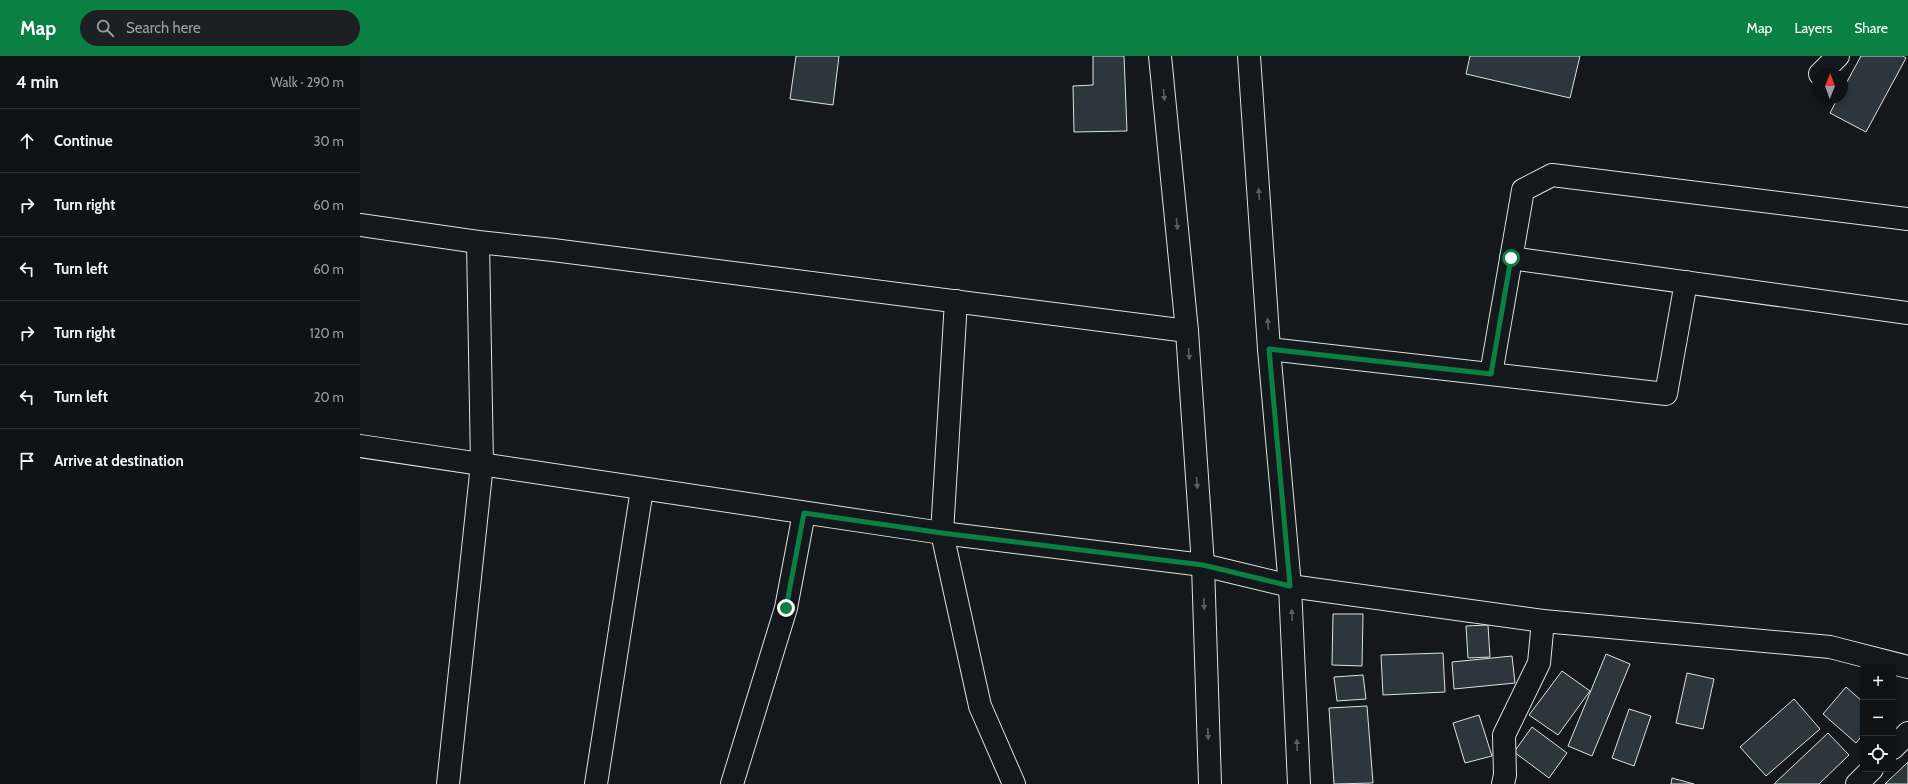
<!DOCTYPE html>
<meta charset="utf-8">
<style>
:root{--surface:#0f1215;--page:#1d2022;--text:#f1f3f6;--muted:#9b9ea0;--line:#2f3234;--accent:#0b8043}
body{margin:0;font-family:Cabin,sans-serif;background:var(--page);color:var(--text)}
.controls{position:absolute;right:12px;bottom:12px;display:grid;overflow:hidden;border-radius:4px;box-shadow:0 2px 6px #0003}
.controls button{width:36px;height:36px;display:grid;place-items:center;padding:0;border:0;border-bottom:1px solid var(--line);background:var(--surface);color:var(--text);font:20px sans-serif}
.compass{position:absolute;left:1452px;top:12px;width:36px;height:36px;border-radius:50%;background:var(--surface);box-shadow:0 2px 6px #0003;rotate:1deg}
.stop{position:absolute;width:12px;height:12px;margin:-9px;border:3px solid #0b8043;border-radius:50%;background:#fff}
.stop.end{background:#0b8043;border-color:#fff;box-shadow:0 1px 4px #0008}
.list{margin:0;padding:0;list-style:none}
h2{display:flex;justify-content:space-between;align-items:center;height:52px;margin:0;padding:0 16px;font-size:17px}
h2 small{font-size:13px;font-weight:400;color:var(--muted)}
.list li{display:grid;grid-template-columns:26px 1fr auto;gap:12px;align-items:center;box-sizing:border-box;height:64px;padding:0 16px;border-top:1px solid var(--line)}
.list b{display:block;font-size:15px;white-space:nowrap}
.list em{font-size:13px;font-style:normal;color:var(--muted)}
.icon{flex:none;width:22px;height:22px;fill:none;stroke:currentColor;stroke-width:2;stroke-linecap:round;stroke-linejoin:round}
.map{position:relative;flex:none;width:1548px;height:728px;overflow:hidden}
header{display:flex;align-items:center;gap:24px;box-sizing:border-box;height:56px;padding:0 20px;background:var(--accent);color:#fff}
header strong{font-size:19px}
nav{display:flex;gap:22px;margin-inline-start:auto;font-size:14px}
.search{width:280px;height:36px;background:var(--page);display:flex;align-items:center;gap:10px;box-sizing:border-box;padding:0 14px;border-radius:22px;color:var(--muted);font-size:15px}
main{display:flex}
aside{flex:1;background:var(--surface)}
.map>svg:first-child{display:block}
</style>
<header>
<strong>Map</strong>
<div class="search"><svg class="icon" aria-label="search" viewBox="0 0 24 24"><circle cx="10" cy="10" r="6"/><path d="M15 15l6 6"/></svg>Search here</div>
<nav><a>Map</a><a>Layers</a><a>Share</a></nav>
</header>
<main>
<aside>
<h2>4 min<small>Walk · 290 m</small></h2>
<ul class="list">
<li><svg class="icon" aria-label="ahead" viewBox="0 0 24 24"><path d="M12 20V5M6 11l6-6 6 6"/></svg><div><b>Continue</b></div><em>30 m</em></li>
<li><svg class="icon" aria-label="right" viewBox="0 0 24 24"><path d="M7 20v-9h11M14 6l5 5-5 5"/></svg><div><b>Turn right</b></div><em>60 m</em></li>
<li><svg class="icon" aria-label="left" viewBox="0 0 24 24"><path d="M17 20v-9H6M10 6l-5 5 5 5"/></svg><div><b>Turn left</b></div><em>60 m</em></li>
<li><svg class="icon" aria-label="right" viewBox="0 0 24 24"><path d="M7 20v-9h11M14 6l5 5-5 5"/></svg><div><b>Turn right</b></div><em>120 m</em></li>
<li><svg class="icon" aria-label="left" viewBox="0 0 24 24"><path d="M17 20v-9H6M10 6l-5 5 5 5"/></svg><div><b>Turn left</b></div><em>20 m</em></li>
<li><svg class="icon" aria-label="arrive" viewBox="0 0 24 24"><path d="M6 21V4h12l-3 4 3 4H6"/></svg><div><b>Arrive at destination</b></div></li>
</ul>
</aside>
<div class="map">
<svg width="1548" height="728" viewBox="0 0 1548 728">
<rect width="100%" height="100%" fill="#14181c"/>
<g fill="#2c363c" stroke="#d8e6dc">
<polygon points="436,0 479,0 473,49 430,43"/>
<polygon points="733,0 764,0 767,75 714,76 713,30 733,29"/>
<polygon points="1110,0 1220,0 1210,42 1106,18"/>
<polygon points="1501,0 1543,0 1546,2 1506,76 1470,57 1478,42 1482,42 1482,35"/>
<polygon points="973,558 1003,558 1002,610 972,609"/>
<polygon points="1128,569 1130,601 1108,602 1106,570"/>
<polygon points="1083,597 1085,636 1023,639 1021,599"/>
<polygon points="1246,598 1270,608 1232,700 1208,690"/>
<polygon points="1152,600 1155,627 1094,633 1092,606"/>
<polygon points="1202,615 1230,635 1198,679 1169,659"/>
<polygon points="1327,617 1354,623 1343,673 1316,667"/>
<polygon points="1003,619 1006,643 977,645 974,621"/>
<polygon points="1486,631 1503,646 1503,678 1496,687 1463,658"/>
<polygon points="1434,643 1460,673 1406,720 1380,691"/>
<polygon points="1007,650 1013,727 974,728 969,652"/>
<polygon points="1269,653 1291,660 1274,710 1252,702"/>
<polygon points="1119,659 1132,700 1105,707 1093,667"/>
<polygon points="1172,671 1207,697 1189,722 1154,696"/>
<polygon points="1468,677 1489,699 1459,728 1414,728"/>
<polygon points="1548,706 1548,728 1525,728"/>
<polygon points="1312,722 1334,728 1311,728"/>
</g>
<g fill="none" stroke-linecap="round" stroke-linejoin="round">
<g stroke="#d8e6dc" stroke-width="24">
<g id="minor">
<polyline points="1460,18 1478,0"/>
<polyline points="0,169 118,186 193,194 827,275"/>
<polyline points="1151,202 1548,257"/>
<polyline points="596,245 582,477 620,650 654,728"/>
<polyline points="909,293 1306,338 1326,226"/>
<polyline points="1131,318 1163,134 1192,119 1548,163"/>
<polyline points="0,390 582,477 843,509 930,530 1183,565 1470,591 1548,611"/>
<polyline points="1533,692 1548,677"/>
<polyline points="88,728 122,408 118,186"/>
<polyline points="236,728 282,433"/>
<polyline points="372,728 426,552 444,457"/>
<polyline points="1143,728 1145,719 1144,679 1179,607 1183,565"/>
<polyline points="1497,728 1512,713"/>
</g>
</g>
<g stroke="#d8e6dc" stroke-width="24">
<g id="major">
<polyline points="800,0 827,275 843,509 850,728"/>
<polyline points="889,0 909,293 930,530 939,728"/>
</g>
</g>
<use href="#minor" stroke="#14181c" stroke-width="22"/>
<use href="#major" stroke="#14181c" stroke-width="22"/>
</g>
<defs><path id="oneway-solid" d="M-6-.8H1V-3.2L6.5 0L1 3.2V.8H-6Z"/></defs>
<g fill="#59605f">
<use href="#oneway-solid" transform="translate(804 39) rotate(84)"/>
<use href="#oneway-solid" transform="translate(899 138) rotate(-94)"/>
<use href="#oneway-solid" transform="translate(817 168) rotate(84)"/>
<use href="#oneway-solid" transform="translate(908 268) rotate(-94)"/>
<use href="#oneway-solid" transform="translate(829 298) rotate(86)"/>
<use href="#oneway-solid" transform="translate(837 427) rotate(86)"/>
<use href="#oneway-solid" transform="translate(844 548) rotate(88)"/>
<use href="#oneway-solid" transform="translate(932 559) rotate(-92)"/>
<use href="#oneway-solid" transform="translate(848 678) rotate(88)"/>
<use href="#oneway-solid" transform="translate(937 689) rotate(-92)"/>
</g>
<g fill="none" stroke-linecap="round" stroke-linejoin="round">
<polyline stroke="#0b8043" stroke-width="5" points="426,552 444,457 582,477 843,509 930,530 909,293 1131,318 1151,202"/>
</g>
</svg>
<div class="controls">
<button>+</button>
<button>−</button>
<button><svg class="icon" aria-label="locate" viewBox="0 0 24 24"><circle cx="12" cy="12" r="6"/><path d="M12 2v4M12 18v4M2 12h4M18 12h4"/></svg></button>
</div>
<svg class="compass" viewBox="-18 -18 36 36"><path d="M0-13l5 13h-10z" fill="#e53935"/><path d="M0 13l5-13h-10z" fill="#9b9ea0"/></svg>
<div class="stop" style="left:1151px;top:202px"></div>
<div class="stop end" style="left:426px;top:552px"></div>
</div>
</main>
